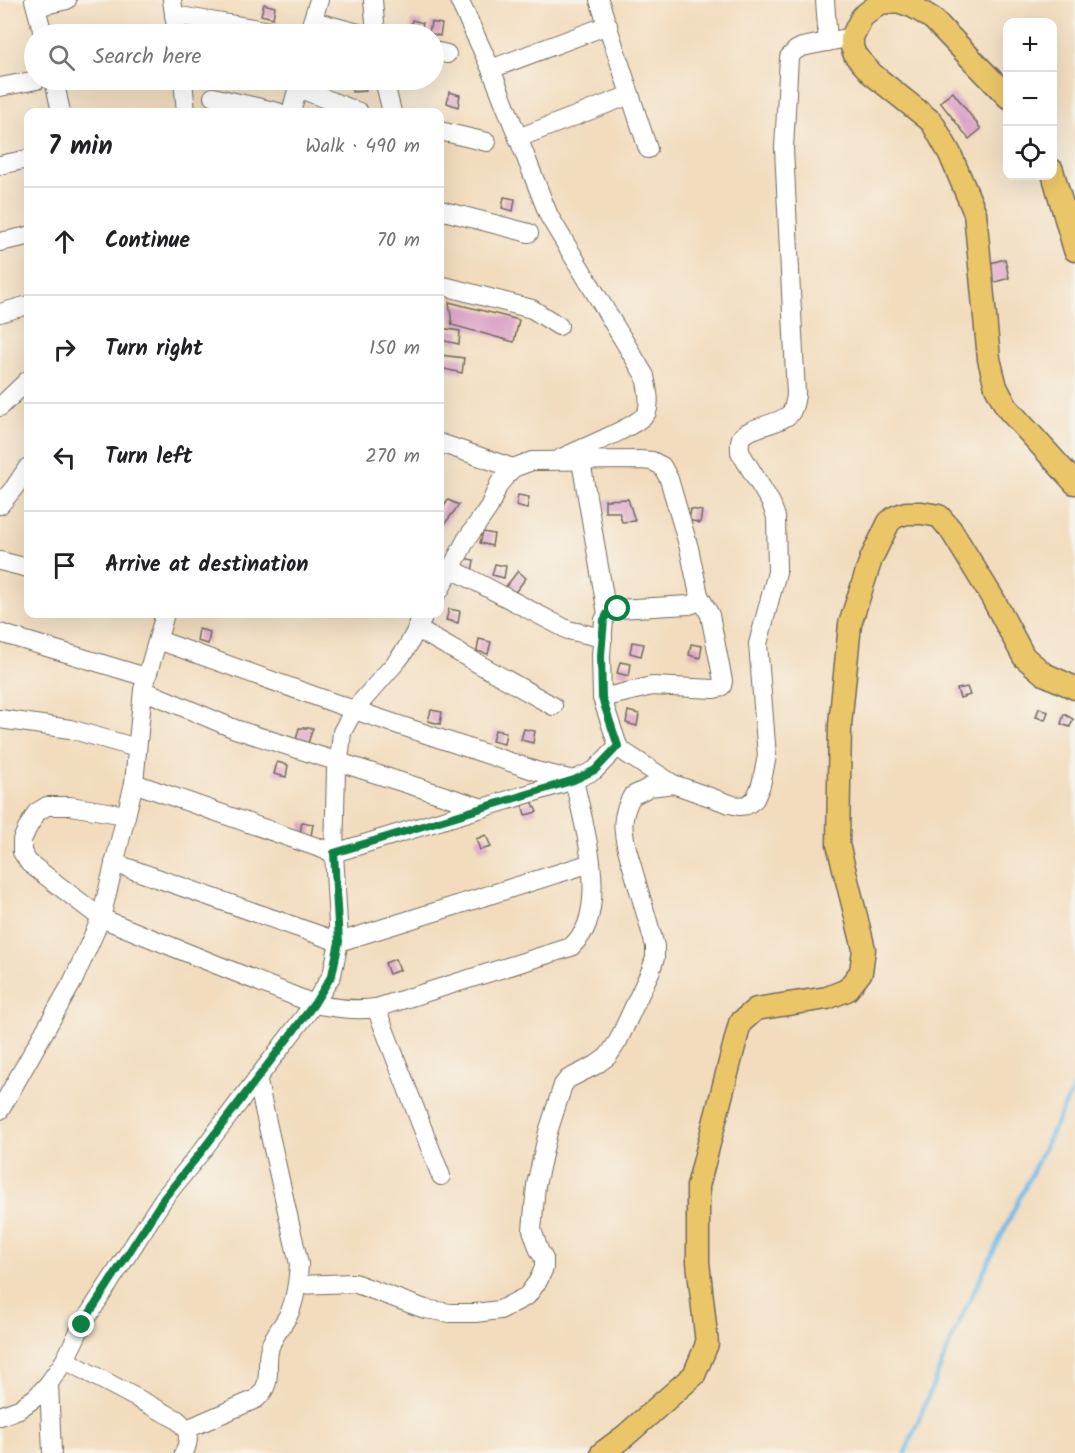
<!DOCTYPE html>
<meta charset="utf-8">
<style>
:root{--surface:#fff;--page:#f6f6f6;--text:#202124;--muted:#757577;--line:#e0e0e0}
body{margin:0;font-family:Kalam,sans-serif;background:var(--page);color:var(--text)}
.controls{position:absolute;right:18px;top:18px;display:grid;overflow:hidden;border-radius:12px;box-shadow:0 6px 24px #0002}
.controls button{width:54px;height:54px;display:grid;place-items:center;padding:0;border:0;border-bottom:2px solid var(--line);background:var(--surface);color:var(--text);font:30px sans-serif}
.stop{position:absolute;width:18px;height:18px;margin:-14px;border:4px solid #0b8043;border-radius:50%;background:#fff}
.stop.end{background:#0b8043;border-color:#fff;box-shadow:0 2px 6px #0008}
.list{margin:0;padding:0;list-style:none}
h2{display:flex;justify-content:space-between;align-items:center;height:78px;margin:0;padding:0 24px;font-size:26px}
h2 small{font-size:20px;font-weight:400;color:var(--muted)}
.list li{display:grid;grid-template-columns:39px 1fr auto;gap:18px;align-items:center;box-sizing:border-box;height:108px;padding:0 24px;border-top:2px solid var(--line)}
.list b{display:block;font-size:22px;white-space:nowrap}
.list em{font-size:20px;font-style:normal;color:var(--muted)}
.icon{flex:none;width:33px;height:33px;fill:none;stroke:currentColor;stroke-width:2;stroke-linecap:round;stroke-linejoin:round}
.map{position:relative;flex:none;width:1075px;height:1453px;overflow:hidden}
.search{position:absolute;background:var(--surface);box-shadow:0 6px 24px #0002;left:24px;top:24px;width:420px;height:66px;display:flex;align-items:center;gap:15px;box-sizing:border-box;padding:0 21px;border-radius:33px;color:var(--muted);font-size:22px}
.panel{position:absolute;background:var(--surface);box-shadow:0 6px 24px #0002;left:24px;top:108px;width:420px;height:510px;border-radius:12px}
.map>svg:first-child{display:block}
</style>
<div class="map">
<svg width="1075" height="1453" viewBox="0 0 1075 1453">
<rect width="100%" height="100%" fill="#f7f3e8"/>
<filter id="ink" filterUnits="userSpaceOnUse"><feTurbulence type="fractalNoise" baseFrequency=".0167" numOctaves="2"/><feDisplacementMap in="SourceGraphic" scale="12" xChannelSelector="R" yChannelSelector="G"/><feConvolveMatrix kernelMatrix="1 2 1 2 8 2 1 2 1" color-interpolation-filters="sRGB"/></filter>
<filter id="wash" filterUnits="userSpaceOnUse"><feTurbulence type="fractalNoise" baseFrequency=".008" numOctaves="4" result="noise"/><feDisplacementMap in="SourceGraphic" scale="24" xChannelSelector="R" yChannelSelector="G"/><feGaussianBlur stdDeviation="1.35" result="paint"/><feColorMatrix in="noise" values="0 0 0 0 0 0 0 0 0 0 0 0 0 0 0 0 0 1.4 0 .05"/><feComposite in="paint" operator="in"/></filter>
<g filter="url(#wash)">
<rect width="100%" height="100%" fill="#f2dcbd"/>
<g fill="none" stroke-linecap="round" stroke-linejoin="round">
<polyline stroke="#6cbae6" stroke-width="4.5" points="905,1453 959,1322 1075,1085"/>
</g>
<g id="blocks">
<g fill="#dca7c9">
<polygon points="264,4 275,7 273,18 261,15"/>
<polygon points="412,20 423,23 421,34 410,31"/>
<polygon points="431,22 442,24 440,36 429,33"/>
<polygon points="351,80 363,80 366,91 352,92"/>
<polygon points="449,92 460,95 458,107 447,103"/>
<polygon points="953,92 981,129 969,139 940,102"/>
<polygon points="504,197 515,199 513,211 502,208"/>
<polygon points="1005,259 1009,278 992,283 987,264"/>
<polygon points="449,302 519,320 514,342 452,325"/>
<polygon points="440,328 460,331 459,344 440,340"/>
<polygon points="440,355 464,358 462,373 440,368"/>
<polygon points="518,495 529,497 527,509 516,506"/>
<polygon points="628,499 635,521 622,522 619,512 605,512 605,500"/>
<polygon points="448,500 459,505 443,526 440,524 440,513"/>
<polygon points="691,509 702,511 700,523 689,520"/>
<polygon points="483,532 494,534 492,546 480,543"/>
<polygon points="463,558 474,560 472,572 460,569"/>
<polygon points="495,564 506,566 504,578 492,575"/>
<polygon points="518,571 526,578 513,595 504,589"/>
<polygon points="449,609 460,611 458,623 446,620"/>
<polygon points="199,629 210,632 208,644 197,641"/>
<polygon points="479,639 491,642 488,654 477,651"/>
<polygon points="632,642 644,644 641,656 630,653"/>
<polygon points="691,644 702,646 700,658 689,655"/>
<polygon points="620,662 631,664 629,676 617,673"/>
<polygon points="967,687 970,695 960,698 957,689"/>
<polygon points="1039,708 1048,712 1045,720 1036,717"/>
<polygon points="431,710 442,712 440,724 428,721"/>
<polygon points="628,711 639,714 637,726 626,723"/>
<polygon points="1064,714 1073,719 1070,727 1061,724"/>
<polygon points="299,728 313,728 308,743 296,740"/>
<polygon points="524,729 535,731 533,743 521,740"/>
<polygon points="495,730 506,732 504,744 492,741"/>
<polygon points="277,762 288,765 286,777 274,774"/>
<polygon points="532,801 537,812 525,815 522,804"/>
<polygon points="302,822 313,824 311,836 300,833"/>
<polygon points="486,835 491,847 480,850 476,839"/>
<polygon points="395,959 400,970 389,974 385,963"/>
</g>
</g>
</g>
<g filter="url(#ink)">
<use href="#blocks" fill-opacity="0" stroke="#71695e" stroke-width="1.5"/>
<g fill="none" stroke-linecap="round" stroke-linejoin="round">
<g stroke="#71695e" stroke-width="20">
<g id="minor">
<polyline points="34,0 43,34"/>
<polyline points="172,0 177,34"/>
<polyline points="373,0 376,34"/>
<path d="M459,0L491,69L549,216L645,376C647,388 651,401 647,412C641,425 576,451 561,458"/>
<polyline points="599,0 648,149"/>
<polyline points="825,0 828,42"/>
<polyline points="36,7 67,0"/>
<polyline points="174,15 289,34"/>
<polyline points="313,21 362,34"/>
<polyline points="308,34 319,0"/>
<polyline points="434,51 447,54"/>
<polyline points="491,69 608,25"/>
<polyline points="54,80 61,112"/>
<polyline points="183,80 186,112"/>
<polyline points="384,80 392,112"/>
<polyline points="0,87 37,80"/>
<polyline points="298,88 359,112"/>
<polyline points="213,97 278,112"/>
<polyline points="291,112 300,80"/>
<polyline points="440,131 487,142"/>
<polyline points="518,138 630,95"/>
<polyline points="0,165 28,159"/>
<polyline points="440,210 529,233"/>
<polyline points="0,242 28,236"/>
<polyline points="440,285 532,309 559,326"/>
<polyline points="0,313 28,305"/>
<polyline points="0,407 28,380"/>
<polyline points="440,443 513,468"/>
<polyline points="581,461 607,614"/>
<polyline points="0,505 14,488 28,467"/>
<polyline points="0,561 28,568"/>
<polyline points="450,568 568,630 603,638"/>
<path d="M440,590L466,540L489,507L499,484L513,468L532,461L640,460L652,461L662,466L669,479L689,548L699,595C697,601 695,604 689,605L618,609L607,614L604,620L601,655L602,698L618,746L624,752L673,784L730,804L739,806L747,805L755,799L761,785L767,756L758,644L777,572L776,517L771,503L740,452C740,447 739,442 741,438C747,427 778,425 790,414C794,409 795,401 796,395L784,148L789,57L796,50L802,47L852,37"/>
<polyline points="165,614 143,690 235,729 483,808"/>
<polyline points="422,620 417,629 553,706"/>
<polyline points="0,633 146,677"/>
<polyline points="602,698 652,686 714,689 719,688 722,686 723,681 710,615 699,595"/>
<polyline points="0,719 70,729 137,748"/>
<polyline points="134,783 334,853 574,780 595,770 618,746"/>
<path d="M126,815L70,806H47L37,812L28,827L22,840V852L29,863L101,918L314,1004C335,1008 355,1011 376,1008L571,947C578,940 584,933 587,924C602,882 583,822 574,780L536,771L522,766L354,710L158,640"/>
<polyline points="114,863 339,942 591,863"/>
<polyline points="376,1008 441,1176"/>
<polyline points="0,1110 73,981 101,918 134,783 143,690"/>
<path d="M298,1285L354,1283L425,1309L450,1313H475L500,1310L527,1296L538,1281L544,1268V1259L539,1250L532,1230L536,1185L548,1132L563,1085L568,1079L596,1065L608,1056L618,1041L651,970L655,958V946L627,849C622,828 621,816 632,796L650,787L673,784"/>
<polyline points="0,1416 19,1409 36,1397 49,1383"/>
<path d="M187,1429L256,1399C275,1383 264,1367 270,1347C274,1334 283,1326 289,1314C296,1298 298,1281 299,1264L257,1078"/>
<polyline points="52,1453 49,1383 65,1360"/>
<path d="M184,1453C191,1437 189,1429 176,1419L65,1360L82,1325L164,1198L201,1152L314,1004L332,975L339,942L334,853L336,770L339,762L342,732L354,710L398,660L406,649L417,629L419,614"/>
</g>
</g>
<g stroke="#71695e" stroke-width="25">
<g id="major">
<polyline points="1008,97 933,19 914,7 898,1 880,3 862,17 852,37 852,47 855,55 872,74 932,122 950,154 975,213 989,359 996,387 1007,408 1075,483"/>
<polyline points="1052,170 1075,250"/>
<polyline points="602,1453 625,1436 694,1375 707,1344 698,1262 698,1186 740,1023 756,1009 827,998 847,990 861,972 864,949 838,844 840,725 850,624 871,559 889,522 895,517 906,513 922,513 939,516 951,530 992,597 1024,657 1044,674 1075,688"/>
</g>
</g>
<use href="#minor" stroke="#fff" stroke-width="18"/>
<use href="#major" stroke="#ebc669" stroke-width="22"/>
</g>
</g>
<g fill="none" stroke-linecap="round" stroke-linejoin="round" filter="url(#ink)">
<polyline stroke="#0b8043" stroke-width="8" points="82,1325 164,1198 201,1152 314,1004 332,975 339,942 334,853 574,780 595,770 618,746 602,698 601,655 604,620 607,614 618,609"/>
</g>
</svg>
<div class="controls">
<button>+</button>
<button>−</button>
<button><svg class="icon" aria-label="locate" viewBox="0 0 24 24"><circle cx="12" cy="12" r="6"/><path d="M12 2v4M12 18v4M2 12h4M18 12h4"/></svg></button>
</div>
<div class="stop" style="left:618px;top:609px"></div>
<div class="stop end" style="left:82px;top:1325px"></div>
<div class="search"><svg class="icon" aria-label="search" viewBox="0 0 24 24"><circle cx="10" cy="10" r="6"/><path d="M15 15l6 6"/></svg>Search here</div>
<section class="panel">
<h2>7 min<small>Walk · 490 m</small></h2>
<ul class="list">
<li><svg class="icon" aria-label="ahead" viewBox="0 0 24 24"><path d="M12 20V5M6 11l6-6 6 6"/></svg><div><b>Continue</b></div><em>70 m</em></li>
<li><svg class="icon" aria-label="right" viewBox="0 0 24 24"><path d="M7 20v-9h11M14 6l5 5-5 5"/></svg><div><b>Turn right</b></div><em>150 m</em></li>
<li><svg class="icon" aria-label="left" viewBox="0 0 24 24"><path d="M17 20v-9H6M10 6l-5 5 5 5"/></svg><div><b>Turn left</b></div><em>270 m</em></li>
<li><svg class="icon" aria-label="arrive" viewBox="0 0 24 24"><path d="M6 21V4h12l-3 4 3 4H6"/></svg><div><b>Arrive at destination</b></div></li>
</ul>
</section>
</div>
